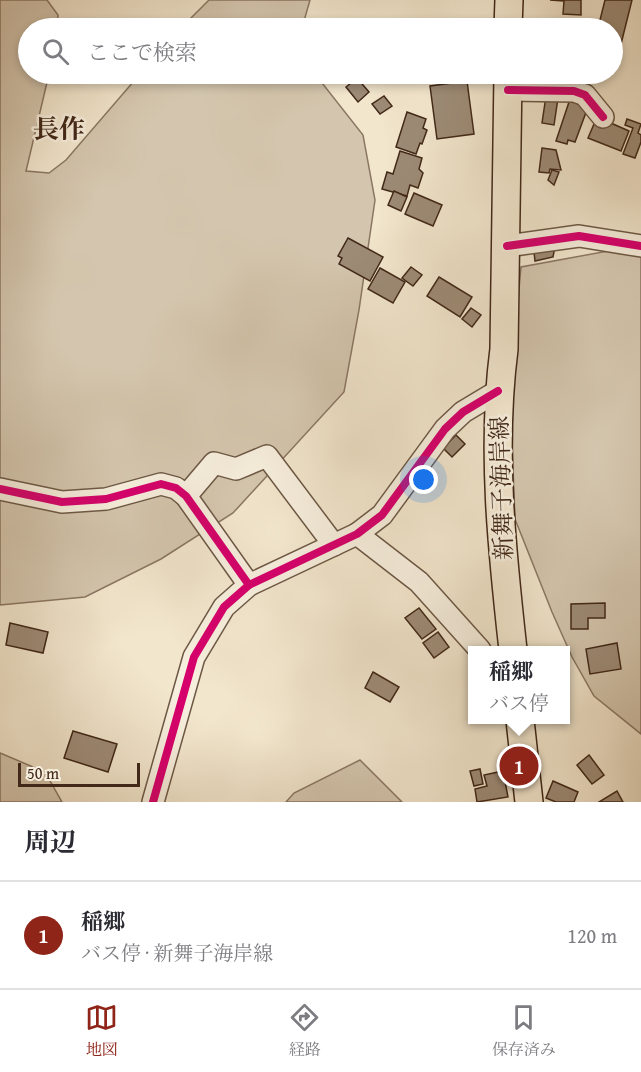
<!DOCTYPE html>
<html lang="ja">
<meta charset="utf-8">
<style>
:root{--surface:#fff;--page:#f2f2f3;--text:#2b2b33;--muted:#7c7c81;--line:#e1e1e2;--accent:#8f2418}
body{margin:0;font-family:"Gentium Book Plus","Noto Serif JP",serif;background:var(--page);color:var(--text)}
.scale{position:absolute;left:18px;bottom:15px;width:122px;box-sizing:border-box;padding-left:6px;border:3px solid #412818;border-top:0;font-size:16px;line-height:21px;white-space:nowrap;color:#412818;-webkit-text-stroke:4px #f7efde;paint-order:stroke}
.you{position:absolute;left:424px;top:480px;width:21px;height:21px;margin:-15px;border:4px solid #fff;border-radius:50%;background:#1a73e8;box-shadow:0 0 0 9px #1a73e833}
.badge{display:grid;place-items:center;width:39px;height:39px;border-radius:50%;background:var(--accent);color:#fff;font-size:20px;font-weight:700}
.pin{position:absolute;translate:-50% -50%;border:3px solid #fff;box-shadow:0 2px 6px #0006}
.popup{position:absolute;left:468px;top:646px;width:102px;height:78px;box-sizing:border-box;display:grid;place-content:center;border-radius:0px;background:var(--surface);filter:drop-shadow(0 2px 4px #0005);font-size:20px;white-space:nowrap;color:var(--muted)}
.popup b{font-size:22px;color:var(--text)}
.popup::after{content:'';position:absolute;left:50%;top:100%;margin-left:-12px;border:12px solid transparent;border-top-color:var(--surface)}
.list{margin:0;padding:0;list-style:none}
h2{display:flex;justify-content:space-between;align-items:center;height:78px;margin:0;padding:0 24px;font-size:26px}
h2 small{font-size:20px;font-weight:400;color:var(--muted)}
.list li{display:grid;grid-template-columns:39px 1fr auto;gap:18px;align-items:center;box-sizing:border-box;height:108px;padding:0 24px;border-top:2px solid var(--line)}
.list b{display:block;font-size:22px;white-space:nowrap}
.list p{margin:0;font-size:20px;white-space:nowrap;color:var(--muted)}
.list em{font-size:20px;font-style:normal;color:var(--muted)}
.icon{flex:none;width:33px;height:33px;fill:none;stroke:currentColor;stroke-width:2;stroke-linecap:round;stroke-linejoin:round}
.map{position:relative;flex:none;width:641px;height:802px;overflow:hidden}
.search{position:absolute;background:var(--surface);box-shadow:0 3px 9px #0003;left:18px;right:18px;top:18px;height:66px;display:flex;align-items:center;gap:15px;box-sizing:border-box;padding:0 21px;border-radius:33px;color:var(--muted);font-size:22px}
.sheet{height:186px;background:var(--surface)}
nav{display:flex;justify-content:space-around;align-items:center;box-sizing:border-box;height:84px;border-top:2px solid var(--line);background:var(--surface);font-size:16px;color:var(--muted)}
nav a{display:grid;justify-items:center;gap:3px}
nav .on{color:var(--accent)}
.map>svg:first-child{display:block}
</style>
<div class="map">
<svg width="641" height="802" viewBox="0 0 641 802">
<rect width="100%" height="100%" fill="#f2e6cd"/>
<filter id="stains"><feTurbulence type="fractalNoise" baseFrequency=".00333" numOctaves="4"/><feColorMatrix values="0 0 0 0 .2 0 0 0 0 .09 0 0 0 0 .02 0 0 0 .5 -.17"/></filter>
<radialGradient id="worn" r=".72"><stop offset=".6" stop-color="#630" stop-opacity="0"/><stop offset="1" stop-color="#630" stop-opacity=".3"/></radialGradient>
<g fill="#d4c6ae" stroke="#8a7763" stroke-width="1.5">
<polygon points="0,0 47,0 58,15 57,28 28,28 28,74 49,74 26,171 49,173 66,160 140,74 315,74 363,135 375,200 359,310 344,392 233,513 161,559 85,597 0,605"/>
<polygon points="209,0 310,0 302,28 181,28"/>
<polygon points="619,249 641,257 641,734 594,696 572,657 552,612 515,519 510,390 521,267"/>
<polygon points="0,753 45,772 62,802 0,802"/>
<polygon points="360,760 402,802 286,802 294,793"/>
</g>
<g fill="#9d8b76" stroke="#412818" stroke-width="1.5">
<polygon points="550,0 581,0 581,15 563,14 564,1"/>
<polygon points="605,0 632,0 621,44 612,42 612,28 598,28"/>
<polygon points="543,20 559,21 558,28 543,28"/>
<polygon points="445,21 445,28 427,28 426,23"/>
<polygon points="532,74 568,74 567,80 531,78"/>
<polygon points="357,78 369,92 358,102 346,87"/>
<polygon points="467,81 474,134 437,139 430,86"/>
<polygon points="384,96 392,106 380,114 372,104"/>
<polygon points="546,96 558,98 554,125 542,123"/>
<polygon points="571,96 588,107 575,142 568,140 567,144 556,141"/>
<polygon points="407,112 426,119 423,128 427,130 422,144 420,143 416,154 396,147"/>
<polygon points="597,117 629,131 621,151 588,138"/>
<polygon points="627,119 641,124 638,133 641,135 641,142 635,158 623,154 633,128 625,125"/>
<polygon points="542,148 556,150 561,170 550,169 549,173 539,172"/>
<polygon points="400,151 422,158 419,169 423,173 418,188 410,185 407,196 382,189 387,172 393,174"/>
<polygon points="552,170 559,172 554,185 548,180"/>
<polygon points="394,191 407,197 401,211 388,205"/>
<polygon points="414,193 442,205 433,226 405,214"/>
<polygon points="348,238 383,257 370,281 339,264 342,258 338,256"/>
<polygon points="556,241 553,257 535,261 533,243"/>
<polygon points="411,267 422,275 413,286 402,278"/>
<polygon points="380,268 405,282 393,303 368,289"/>
<polygon points="439,277 472,297 460,317 427,296"/>
<polygon points="471,308 481,315 472,327 462,319"/>
<polygon points="456,435 465,444 452,457 443,448"/>
<polygon points="605,603 605,618 588,618 588,629 571,629 571,604"/>
<polygon points="419,608 436,629 422,639 405,618"/>
<polygon points="10,623 48,632 43,653 6,645"/>
<polygon points="438,632 449,647 434,658 423,643"/>
<polygon points="617,643 621,669 590,674 586,649"/>
<polygon points="373,672 399,687 390,702 365,688"/>
<polygon points="73,731 117,744 108,772 64,758"/>
<polygon points="589,755 604,775 592,784 577,765"/>
<polygon points="480,769 483,784 474,786 470,771"/>
<polygon points="503,771 508,797 477,802 475,789 487,786 484,775"/>
<polygon points="553,781 578,792 574,802 556,802 546,798"/>
<polygon points="617,791 623,802 599,802"/>
</g>
<g fill="none" stroke-linecap="round" stroke-linejoin="round">
<g stroke="#6d5845" stroke-width="24">
<g id="minor">
<polyline points="508,90 574,91 585,95 603,117"/>
<polyline points="507,246 579,236 641,246"/>
<polyline points="0,489 62,502 106,499 161,484 176,488 186,496 249,585"/>
<polyline points="186,496 214,463 236,469 267,456 334,545"/>
<polyline points="357,534 419,582 480,650"/>
<polyline points="153,802 194,657 224,607 249,585 357,534 382,515 445,429 463,412 498,391"/>
</g>
</g>
<g stroke="#412818" stroke-width="30">
<g id="major">
<polyline points="508,28 509,0"/>
<path d="M508,74L504,349C491,449 502,551 513,650"/>
<polyline points="520,720 529,802"/>
</g>
</g>
<use href="#minor" stroke="#f7efde" stroke-width="21"/>
<use href="#major" stroke="#f2e6cd" stroke-width="27"/>
<g stroke="#f7efde" stroke-width="11">
<g id="cycleway">
<polyline points="508,90 574,91 585,95 603,117"/>
<polyline points="507,246 579,236 641,246"/>
<polyline points="0,489 62,502 106,499 161,484 176,488 186,496 249,585"/>
<polyline points="153,802 194,657 224,607 249,585 357,534 382,515 445,429 463,412 498,391"/>
</g>
</g>
<use href="#cycleway" stroke="#d6006c" stroke-width="8"/>
</g>
<g text-anchor="middle" dominant-baseline="central" stroke-width="5" stroke-linejoin="round" paint-order="stroke">
<g font-size="24" fill="#412818" stroke="#f7efde">
<text transform="translate(501 488) rotate(-92)">新舞子海岸線</text>
</g>
<g font-size="26" font-weight="bold" fill="#412818" stroke="#f7efde">
<text x="59" y="128">長作</text>
</g>
</g>
<rect width="100%" height="100%" filter="url(#stains)"/>
<rect width="100%" height="100%" fill="url(#worn)"/>
</svg>
<div class="scale">50 m</div>
<div class="you"></div>
<div class="pin badge" style="left:519px;top:766px">1</div>
<div class="popup"><b>稲郷</b>バス停</div>
<div class="search"><svg class="icon" aria-label="search" viewBox="0 0 24 24"><circle cx="10" cy="10" r="6"/><path d="M15 15l6 6"/></svg>ここで検索</div>
</div>
<section class="sheet">
<h2>周辺<small></small></h2>
<ul class="list">
<li><span class="badge">1</span><div><b>稲郷</b><p>バス停 · 新舞子海岸線</p></div><em>120 m</em></li>
</ul>
</section>
<nav>
<a class="on"><svg class="icon" aria-label="map" viewBox="0 0 24 24"><path d="M3 6l6-2 6 2 6-2v14l-6 2-6-2-6 2zM9 4v14M15 6v14"/></svg>地図</a>
<a><svg class="icon" aria-label="directions" viewBox="0 0 24 24"><path d="M12 3l9 9-9 9-9-9zM9 14v-3h6M13 9l2 2-2 2"/></svg>経路</a>
<a><svg class="icon" aria-label="saved" viewBox="0 0 24 24"><path d="M7 4h10v16l-5-4-5 4z"/></svg>保存済み</a>
</nav>
